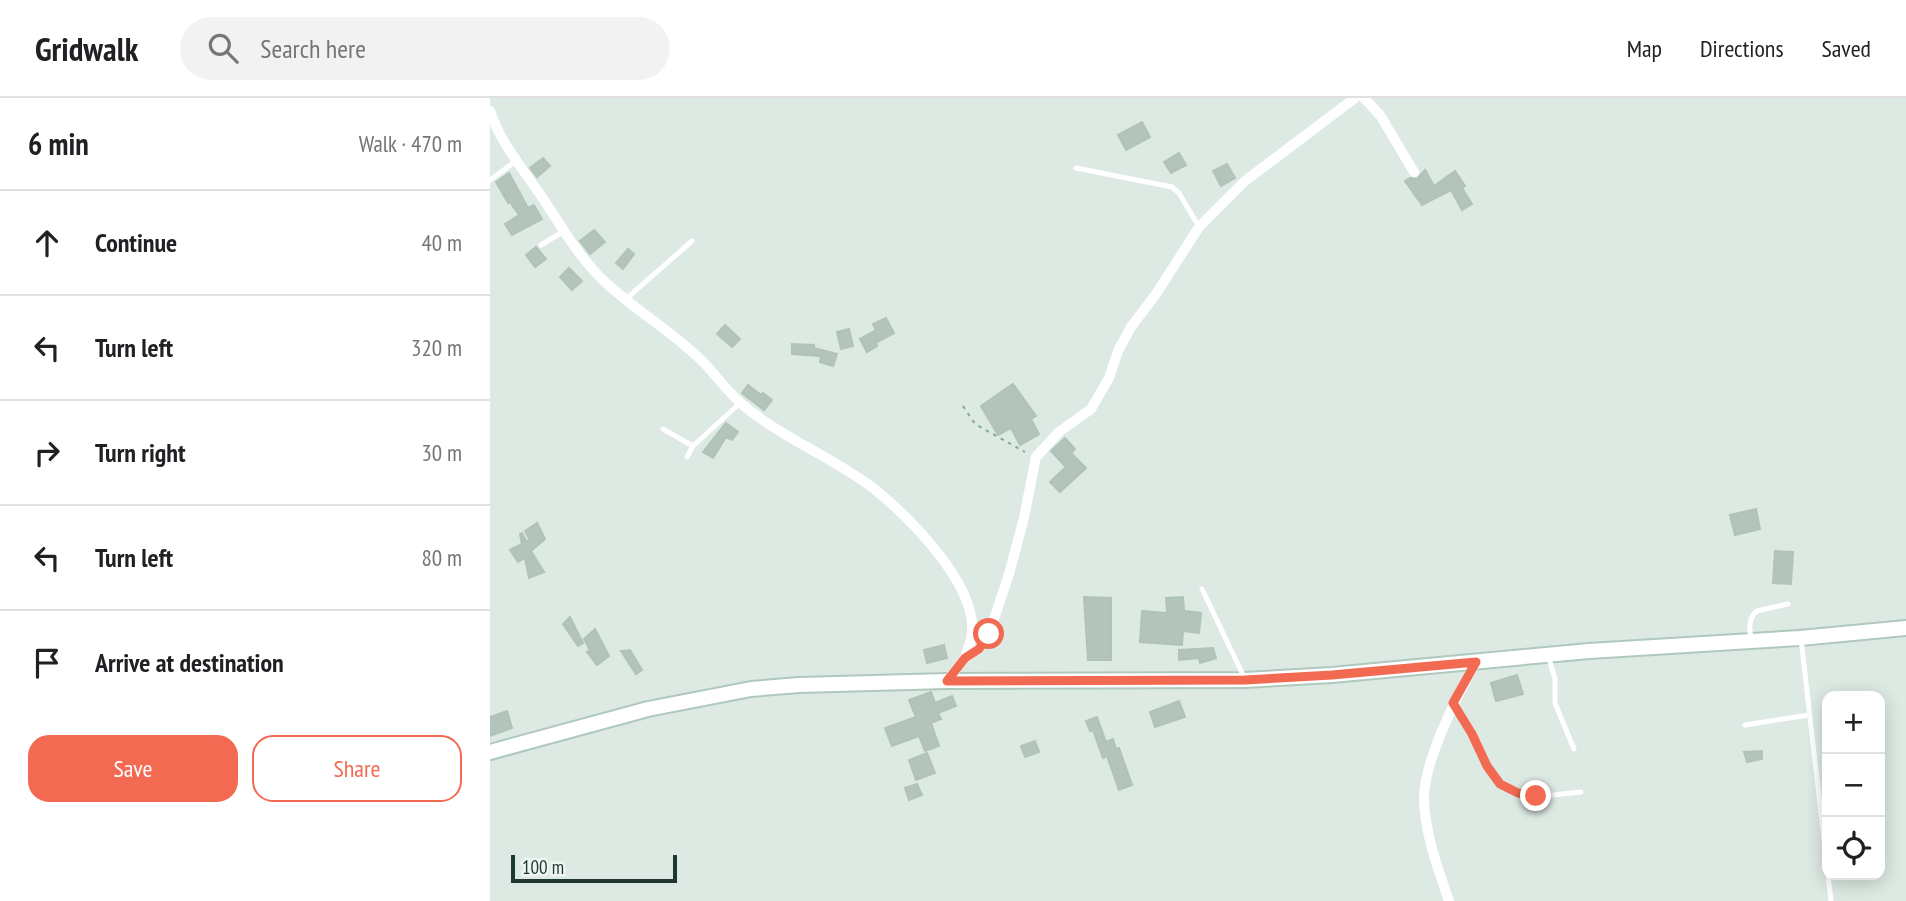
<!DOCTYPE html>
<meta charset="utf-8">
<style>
:root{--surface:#fff;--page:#f2f2f2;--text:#202124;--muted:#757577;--line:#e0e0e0;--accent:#f26a52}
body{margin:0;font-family:"PT Sans Narrow",sans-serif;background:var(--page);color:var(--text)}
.controls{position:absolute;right:21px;bottom:21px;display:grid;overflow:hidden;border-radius:14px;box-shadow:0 4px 18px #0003}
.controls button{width:63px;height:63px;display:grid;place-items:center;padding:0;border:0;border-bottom:2px solid var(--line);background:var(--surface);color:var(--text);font:35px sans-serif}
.scale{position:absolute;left:21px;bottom:18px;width:166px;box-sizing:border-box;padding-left:7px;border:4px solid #1f382f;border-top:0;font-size:19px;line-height:24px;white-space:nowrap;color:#1f382f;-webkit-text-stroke:5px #edf6f1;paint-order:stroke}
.stop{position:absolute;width:21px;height:21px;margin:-16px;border:5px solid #f26a52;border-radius:50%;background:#fff}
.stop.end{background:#f26a52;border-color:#fff;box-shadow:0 2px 7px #0008}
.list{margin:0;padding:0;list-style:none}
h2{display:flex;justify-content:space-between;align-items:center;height:91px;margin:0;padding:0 28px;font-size:30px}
h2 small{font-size:23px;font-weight:400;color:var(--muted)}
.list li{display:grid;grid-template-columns:46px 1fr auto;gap:21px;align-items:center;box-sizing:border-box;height:105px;padding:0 28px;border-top:2px solid var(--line)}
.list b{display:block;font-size:26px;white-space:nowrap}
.list em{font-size:23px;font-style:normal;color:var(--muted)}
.actions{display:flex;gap:14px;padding:21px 28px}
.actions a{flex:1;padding:16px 0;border:2px solid var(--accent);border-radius:21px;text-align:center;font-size:24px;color:var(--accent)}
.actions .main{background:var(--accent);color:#fff}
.icon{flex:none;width:38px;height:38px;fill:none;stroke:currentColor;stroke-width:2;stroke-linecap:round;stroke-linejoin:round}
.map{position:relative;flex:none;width:1416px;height:803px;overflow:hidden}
header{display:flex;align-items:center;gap:42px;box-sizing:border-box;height:98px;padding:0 35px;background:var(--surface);border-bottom:2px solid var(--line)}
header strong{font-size:33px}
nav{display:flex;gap:38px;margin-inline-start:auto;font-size:24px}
.search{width:490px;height:63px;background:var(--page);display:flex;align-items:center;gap:18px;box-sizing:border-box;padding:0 24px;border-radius:38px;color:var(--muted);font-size:26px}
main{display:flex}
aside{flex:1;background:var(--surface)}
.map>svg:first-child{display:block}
</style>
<header>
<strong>Gridwalk</strong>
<div class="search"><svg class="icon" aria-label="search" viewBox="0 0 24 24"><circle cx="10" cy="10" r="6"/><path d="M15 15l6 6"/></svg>Search here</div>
<nav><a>Map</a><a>Directions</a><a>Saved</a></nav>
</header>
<main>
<aside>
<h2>6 min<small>Walk · 470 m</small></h2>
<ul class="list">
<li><svg class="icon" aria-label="ahead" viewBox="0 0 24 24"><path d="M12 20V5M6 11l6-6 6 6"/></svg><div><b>Continue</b></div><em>40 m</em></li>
<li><svg class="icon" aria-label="left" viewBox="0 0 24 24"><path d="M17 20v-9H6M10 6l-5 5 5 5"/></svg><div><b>Turn left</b></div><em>320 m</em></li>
<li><svg class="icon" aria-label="right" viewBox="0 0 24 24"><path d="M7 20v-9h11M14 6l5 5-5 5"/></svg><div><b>Turn right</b></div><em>30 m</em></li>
<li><svg class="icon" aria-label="left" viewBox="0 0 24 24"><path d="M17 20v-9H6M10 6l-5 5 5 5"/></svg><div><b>Turn left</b></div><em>80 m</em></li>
<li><svg class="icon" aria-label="arrive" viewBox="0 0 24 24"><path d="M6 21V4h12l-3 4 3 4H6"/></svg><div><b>Arrive at destination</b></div></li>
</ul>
<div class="actions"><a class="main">Save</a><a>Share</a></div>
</aside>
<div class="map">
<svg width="1416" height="803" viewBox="0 0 1416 803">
<rect width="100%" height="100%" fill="#dde9e3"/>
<g fill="#b3c4bb" stroke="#b0c3b9" stroke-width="2">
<polygon points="652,24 660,39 636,52 628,37"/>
<polygon points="689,55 696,67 681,75 674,64"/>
<polygon points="53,60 60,68 47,79 40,70"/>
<polygon points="737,66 745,80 731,88 723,73"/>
<polygon points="935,72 944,88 965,73 975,88 972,90 982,106 972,112 961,92 932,107 915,83 920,80 927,81"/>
<polygon points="19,75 38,110 44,107 52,121 22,137 15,126 29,117 20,104 18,105 6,84"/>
<polygon points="104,132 115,144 100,156 90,143"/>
<polygon points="46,149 56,161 45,169 36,157"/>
<polygon points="138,151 144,156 133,171 126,165"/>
<polygon points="79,170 92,183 82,192 70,179"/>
<polygon points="396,220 404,235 386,245 387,248 377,254 370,241 386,232 383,226"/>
<polygon points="235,227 250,241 242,249 227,236"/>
<polygon points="359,231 363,248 351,251 347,234"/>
<polygon points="302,246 324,247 324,250 347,256 343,268 330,264 331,258 302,256"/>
<polygon points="523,286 546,318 541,321 549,336 530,347 521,330 508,337 491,308"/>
<polygon points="258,287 271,297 273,295 282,302 274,312 252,295"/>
<polygon points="236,325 248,334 242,342 236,339 223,360 213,354"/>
<polygon points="575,340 585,351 581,355 596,370 570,394 560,384 576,369 561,353"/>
<polygon points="1266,411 1270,431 1245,437 1240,417"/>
<polygon points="47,425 55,441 41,453 54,474 39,480 35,460 28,464 20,452 32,446 30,436 32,435 36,443 40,442 35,433"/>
<polygon points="1285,453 1303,454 1301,486 1283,485"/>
<polygon points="594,499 621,500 621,562 598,562"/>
<polygon points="693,499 694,513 711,515 709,535 693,533 692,547 650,544 652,513 677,515 676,500"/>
<polygon points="80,519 93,545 88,548 73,526"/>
<polygon points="105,531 119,558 107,567 97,554 100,552 94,541"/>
<polygon points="454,547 457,560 437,565 434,552"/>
<polygon points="723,550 726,560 710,565 709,560 689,562 689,552"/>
<polygon points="140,552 152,572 146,576 131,553"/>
<polygon points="1027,577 1033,596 1006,603 1001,585"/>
<polygon points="441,594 445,605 462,598 466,608 448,615 451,621 441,625 449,648 435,653 429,638 402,648 395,630 426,619 419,602"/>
<polygon points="689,603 695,619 665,629 660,614"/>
<polygon points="17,613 22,630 0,638 0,619"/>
<polygon points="607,619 616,644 623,641 626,651 629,650 642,687 629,692 617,658 613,660 603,632 600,633 596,623"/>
<polygon points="545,643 549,654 535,659 531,648"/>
<polygon points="1272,653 1272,661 1257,664 1254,654"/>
<polygon points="437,655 445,675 426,682 419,662"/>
<polygon points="427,686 432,697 419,702 415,690"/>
</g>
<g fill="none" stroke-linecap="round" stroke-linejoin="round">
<g stroke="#b0c9be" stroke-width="18">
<polyline id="secondary" points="0,654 158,611 261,591 309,587 457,583 755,582 842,577 1099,553 1310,540 1416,530"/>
</g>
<polyline stroke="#7dad99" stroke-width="2" stroke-dasharray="3.5 5" stroke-linecap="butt" points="473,308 485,326 535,354"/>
<g stroke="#fff" stroke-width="5">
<polyline points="586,70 682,89 689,95 709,129"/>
<polyline points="0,82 26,63"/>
<polyline points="51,147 74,133"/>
<polyline points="136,201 202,143"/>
<polyline points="173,331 203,348"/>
<polyline points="197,359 203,348 250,305"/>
<polyline points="712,491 754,579"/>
<polyline points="1311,541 1337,768"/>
<path d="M1261,543C1260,532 1257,521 1267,513L1298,506"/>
<polyline points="1058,557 1065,581 1065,605 1084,651"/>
<path d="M965,607C970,617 977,626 982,635C999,667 1004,698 1048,698C1062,698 1077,695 1091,694"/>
<polyline points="1255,627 1319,617"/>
<polyline points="1338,777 1341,803"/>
</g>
<g stroke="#fff" stroke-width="10">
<polyline points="874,0 890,17 924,74"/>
<path d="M0,13C11,46 33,71 52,99C71,128 90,161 115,184C145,212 181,233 210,261C225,275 237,294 253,307C292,340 342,359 383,390C418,418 486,485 482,534C482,542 477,552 475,560"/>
<polyline points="457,583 475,560 489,551 499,536 519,476 534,420 546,359 569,334 601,311 619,280 628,253 641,229 666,196 709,129 755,83 865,0"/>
<path d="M959,803C948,771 936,739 934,704C932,666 967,598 986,564"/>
</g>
<use href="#secondary" stroke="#fff" stroke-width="14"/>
</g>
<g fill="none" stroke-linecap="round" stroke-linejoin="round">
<polyline stroke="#f26a52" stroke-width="9" points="499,536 489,551 475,560 457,583 755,582 842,577 986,564 963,605 982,636 997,668 1010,686 1028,695 1046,698"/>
</g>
</svg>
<div class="controls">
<button>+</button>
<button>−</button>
<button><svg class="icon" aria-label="locate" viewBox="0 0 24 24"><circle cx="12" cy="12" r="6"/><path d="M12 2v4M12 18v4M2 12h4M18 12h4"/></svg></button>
</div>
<div class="scale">100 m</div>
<div class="stop" style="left:499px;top:536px"></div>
<div class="stop end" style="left:1046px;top:698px"></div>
</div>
</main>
